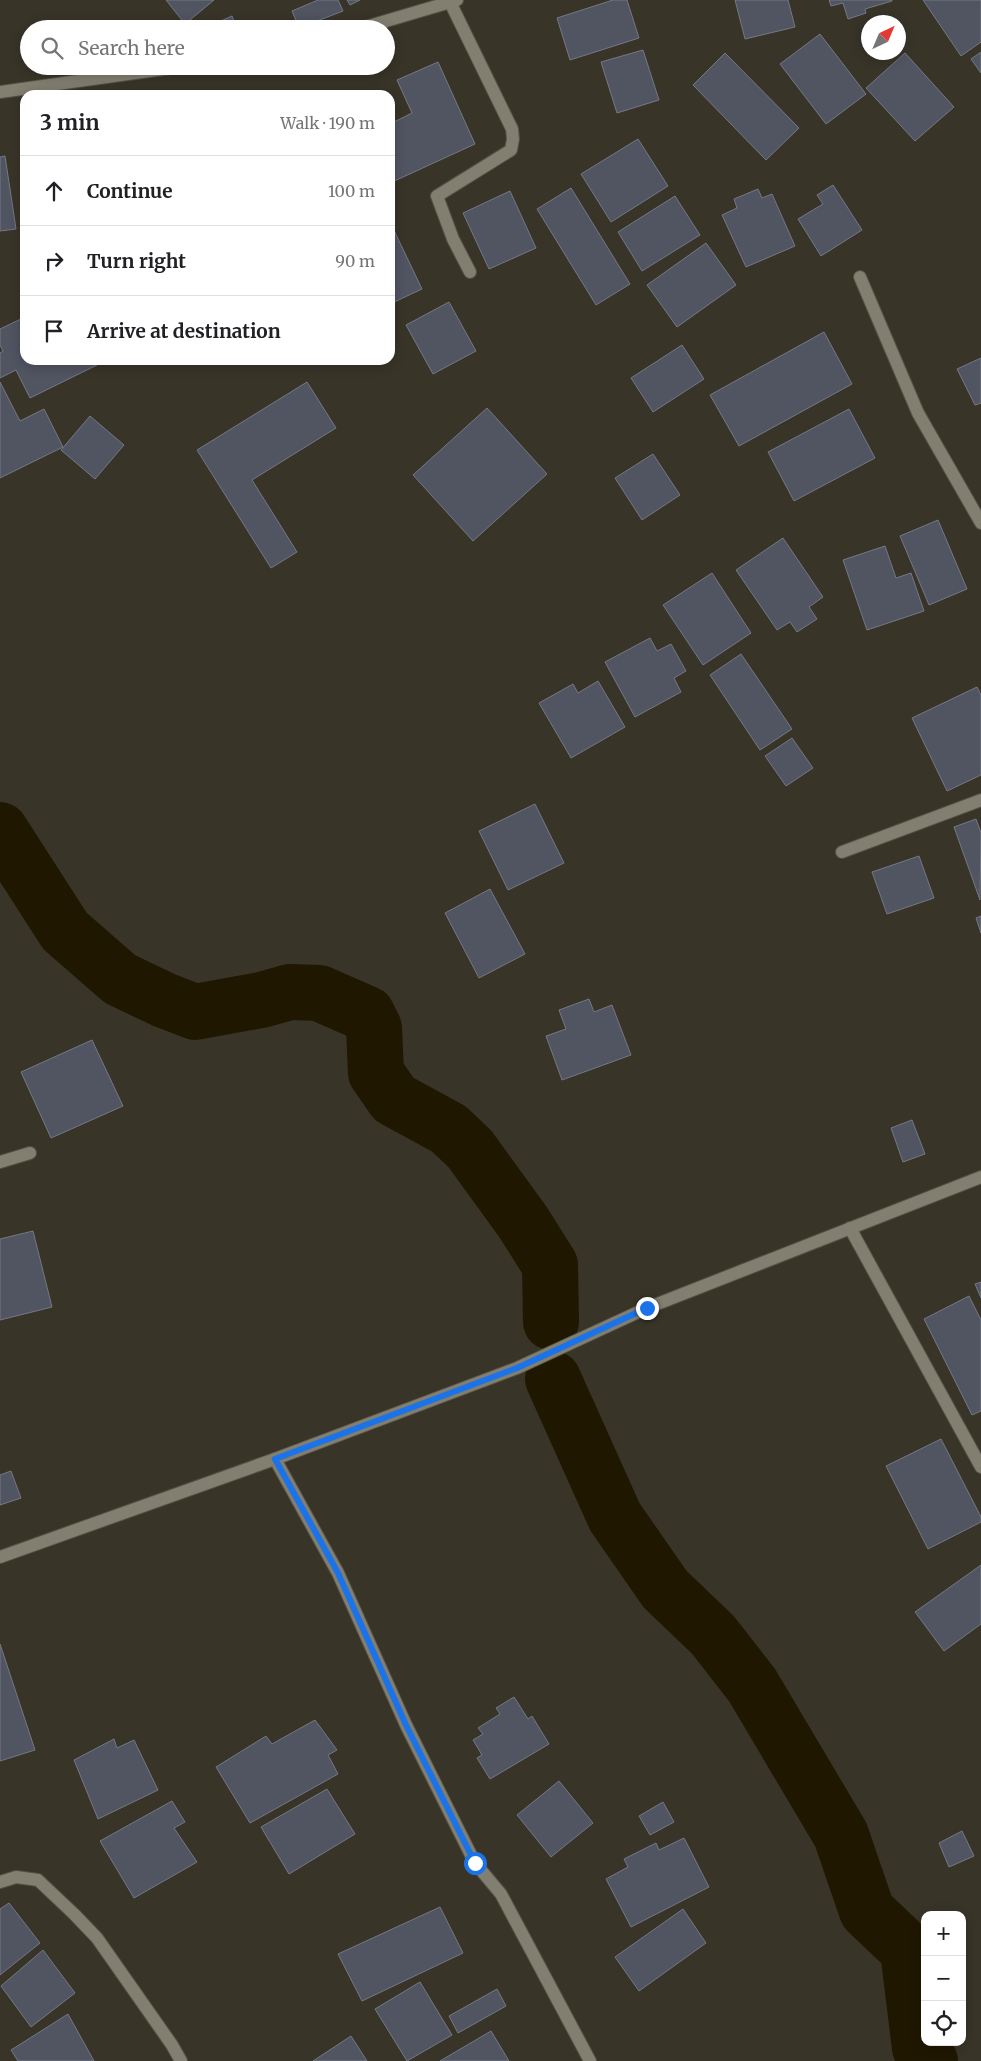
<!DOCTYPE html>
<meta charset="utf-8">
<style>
:root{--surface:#fff;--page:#f2f2f2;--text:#202124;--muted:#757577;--line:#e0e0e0}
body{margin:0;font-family:Merriweather,serif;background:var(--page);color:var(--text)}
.controls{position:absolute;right:15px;bottom:15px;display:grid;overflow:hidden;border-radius:10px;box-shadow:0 2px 12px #0003}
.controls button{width:45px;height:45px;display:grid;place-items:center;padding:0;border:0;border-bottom:1px solid var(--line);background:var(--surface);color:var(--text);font:25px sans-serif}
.compass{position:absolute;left:861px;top:15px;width:45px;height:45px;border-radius:50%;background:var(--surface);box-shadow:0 2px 12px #0003;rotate:44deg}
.stop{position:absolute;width:15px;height:15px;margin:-11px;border:4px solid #1a73e8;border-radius:50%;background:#fff}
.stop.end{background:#1a73e8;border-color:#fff;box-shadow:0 1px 5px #0008}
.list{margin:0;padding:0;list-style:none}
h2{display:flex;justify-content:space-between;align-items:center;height:65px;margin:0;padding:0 20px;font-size:21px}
h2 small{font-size:16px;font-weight:400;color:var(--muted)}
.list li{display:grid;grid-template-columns:32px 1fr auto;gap:15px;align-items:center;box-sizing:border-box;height:70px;padding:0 20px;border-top:1px solid var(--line)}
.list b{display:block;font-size:19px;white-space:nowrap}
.list em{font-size:16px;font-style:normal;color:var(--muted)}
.icon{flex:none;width:28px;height:28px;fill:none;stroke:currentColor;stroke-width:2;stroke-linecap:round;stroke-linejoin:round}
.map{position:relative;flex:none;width:981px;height:2061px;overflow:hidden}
.search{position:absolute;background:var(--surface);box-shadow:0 2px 12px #0003;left:20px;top:20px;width:375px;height:55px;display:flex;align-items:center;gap:12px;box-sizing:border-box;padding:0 18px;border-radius:28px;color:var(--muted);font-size:19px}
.panel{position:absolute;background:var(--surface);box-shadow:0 2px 12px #0003;left:20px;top:90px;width:375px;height:275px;border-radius:15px}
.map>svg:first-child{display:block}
</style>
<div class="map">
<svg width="981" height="2061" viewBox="0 0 981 2061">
<rect width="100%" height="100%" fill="#383428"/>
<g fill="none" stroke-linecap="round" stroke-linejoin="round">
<g stroke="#1f1700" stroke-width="56">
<polyline points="0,830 65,931 120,979 164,1000 195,1012 261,1000 290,992 319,993 367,1014 374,1028 376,1073 394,1099 449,1129 470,1149 523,1222 550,1265 551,1322"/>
<polyline points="553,1379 615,1517 665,1589 713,1635 752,1685 841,1835 867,1911 908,1950 920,2048 930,2061"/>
</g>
</g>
<g fill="#515461" stroke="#757886">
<polygon points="166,0 214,0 185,24"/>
<polygon points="318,0 338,0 343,11 299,28 292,11"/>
<polygon points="347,0 360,0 350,5"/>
<polygon points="613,0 627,0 639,38 570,60 557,18"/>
<polygon points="735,0 788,0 795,27 745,39"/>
<polygon points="829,0 892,0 892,1 865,9 866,13 848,19 843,3 831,6"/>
<polygon points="923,0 981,0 981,42 961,56"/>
<polygon points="232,16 237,29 203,29"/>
<polygon points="820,34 866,94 826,124 780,64"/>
<polygon points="643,50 659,100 617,113 601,62"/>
<polygon points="981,52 981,73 971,59"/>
<polygon points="725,53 799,128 766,160 693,85"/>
<polygon points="905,53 954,107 915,141 866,88"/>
<polygon points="438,62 475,144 390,183 390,124 412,113 397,80"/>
<polygon points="638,139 668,186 611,222 581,174"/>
<polygon points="5,156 16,229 0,231 0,157"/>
<polygon points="833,185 862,230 821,256 798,219 823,204 817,195"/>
<polygon points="571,188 630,284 596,305 537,209"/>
<polygon points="758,189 762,198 772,194 795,246 746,267 722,215 737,208 734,199"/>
<polygon points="510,191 536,248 489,269 463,213"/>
<polygon points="675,196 700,235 642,271 618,232"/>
<polygon points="390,222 422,289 390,304"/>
<polygon points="706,243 736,285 677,327 647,285"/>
<polygon points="449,302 476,351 433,374 406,325"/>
<polygon points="25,317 25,360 95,360 97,365 30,398 16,370 0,378 0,353 3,351 0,345 0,329"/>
<polygon points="824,332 852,384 739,446 710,395"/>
<polygon points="682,345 704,379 653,412 631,378"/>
<polygon points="981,358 981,403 975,405 957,369"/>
<polygon points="0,382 20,421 44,409 63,447 0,478"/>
<polygon points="307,382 336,428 252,480 297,552 271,568 197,450"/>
<polygon points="487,408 547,474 473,541 413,475"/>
<polygon points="849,409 875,458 794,501 768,452"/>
<polygon points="90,416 124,445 95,479 61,450"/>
<polygon points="653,454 680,495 642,520 615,478"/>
<polygon points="938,520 967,589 929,605 900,536"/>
<polygon points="783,538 823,597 809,607 817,619 797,632 790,622 777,630 736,570"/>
<polygon points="885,546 896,578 911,573 924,611 867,630 843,560"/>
<polygon points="712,573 751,633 703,665 663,605"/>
<polygon points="650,638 657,651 671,644 686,671 674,678 681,692 635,717 605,662"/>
<polygon points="741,654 792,729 760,750 710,675"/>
<polygon points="598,681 625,727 571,758 539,703 573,684 578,693"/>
<polygon points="977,687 981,695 981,775 947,791 912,718"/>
<polygon points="792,738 813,768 786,786 765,756"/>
<polygon points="535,804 564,863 508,890 479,831"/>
<polygon points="976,819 981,833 980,900 954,827"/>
<polygon points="919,856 934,898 887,914 872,872"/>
<polygon points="490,889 525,954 479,978 445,913"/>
<polygon points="981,916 981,933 976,918"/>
<polygon points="589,999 594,1012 612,1005 631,1055 562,1080 546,1036 566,1029 559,1010"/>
<polygon points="92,1040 123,1106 51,1138 21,1072"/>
<polygon points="912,1120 925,1154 903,1162 891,1128"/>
<polygon points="33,1231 52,1307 0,1320 0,1239"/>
<polygon points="981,1282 981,1298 975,1284"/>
<polygon points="969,1296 981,1320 981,1411 972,1415 924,1319"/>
<polygon points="941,1439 981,1517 981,1522 928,1549 886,1466"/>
<polygon points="11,1471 21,1498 0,1505 0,1475"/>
<polygon points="981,1565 981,1624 944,1651 915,1612"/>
<polygon points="0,1644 35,1750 0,1761"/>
<polygon points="514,1697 528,1719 532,1716 549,1744 490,1779 477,1758 482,1755 473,1740 483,1734 478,1728 500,1714 496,1708"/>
<polygon points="315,1720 337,1750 328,1755 338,1774 250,1823 216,1767 266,1736 272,1744"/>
<polygon points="114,1739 117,1748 134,1740 158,1790 98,1819 74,1760"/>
<polygon points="559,1781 593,1823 551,1857 517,1815"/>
<polygon points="327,1789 355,1834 289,1874 261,1827"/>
<polygon points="172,1801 185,1822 174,1828 197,1862 134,1898 100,1841"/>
<polygon points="663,1802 674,1822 650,1835 639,1816"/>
<polygon points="962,1831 974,1856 949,1867 939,1843"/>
<polygon points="684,1838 709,1887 631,1927 606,1879 628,1867 624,1859 656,1843 659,1850"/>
<polygon points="9,1903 40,1943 0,1975 0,1909"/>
<polygon points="440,1907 463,1953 362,2001 338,1954"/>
<polygon points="683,1909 706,1943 639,1991 615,1957"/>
<polygon points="43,1950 75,1993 31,2027 1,1986"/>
<polygon points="420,1982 452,2035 407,2061 375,2009"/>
<polygon points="497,1989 506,2006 458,2033 449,2016"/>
<polygon points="68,2014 94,2061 18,2061 11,2050"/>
<polygon points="491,2031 509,2061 440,2061"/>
<polygon points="351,2036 367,2061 313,2061"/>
</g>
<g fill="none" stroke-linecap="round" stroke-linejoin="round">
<g stroke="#555147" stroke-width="14">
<g id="street">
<polyline points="450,2 512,129 513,139 511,150 437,196 453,239 470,272"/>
<polyline points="359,29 457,0"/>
<polyline points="0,92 185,66"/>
<polyline points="860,277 918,413 981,523"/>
<polyline points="842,852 981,800"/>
<polyline points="0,1162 30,1153"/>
<polyline points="850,1228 981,1467"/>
<polyline points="275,1459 338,1573 406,1725 475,1863 501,1894 590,2061"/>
<polyline points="0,1557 275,1459 517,1368 647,1308 981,1177"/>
<polyline points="0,1882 16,1877 38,1880 74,1914 97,1938 172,2045 181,2061"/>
</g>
</g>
<use href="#street" stroke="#827e70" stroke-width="12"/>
</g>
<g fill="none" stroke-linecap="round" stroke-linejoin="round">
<polyline stroke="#1a73e8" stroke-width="6" points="475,1863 406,1725 338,1573 275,1459 517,1368 647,1308"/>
</g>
</svg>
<div class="controls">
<button>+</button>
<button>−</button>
<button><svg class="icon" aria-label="locate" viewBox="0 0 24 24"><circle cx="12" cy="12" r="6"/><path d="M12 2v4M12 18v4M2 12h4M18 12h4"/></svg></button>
</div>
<svg class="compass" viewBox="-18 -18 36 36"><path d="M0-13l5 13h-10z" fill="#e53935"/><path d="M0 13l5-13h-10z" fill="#757577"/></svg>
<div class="stop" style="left:475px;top:1863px"></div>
<div class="stop end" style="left:647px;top:1308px"></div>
<div class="search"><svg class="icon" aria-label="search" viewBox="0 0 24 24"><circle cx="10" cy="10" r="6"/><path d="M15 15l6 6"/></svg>Search here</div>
<section class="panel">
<h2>3 min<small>Walk · 190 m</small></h2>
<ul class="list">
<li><svg class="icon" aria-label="ahead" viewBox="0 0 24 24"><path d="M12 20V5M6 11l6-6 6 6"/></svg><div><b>Continue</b></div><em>100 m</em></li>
<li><svg class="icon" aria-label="right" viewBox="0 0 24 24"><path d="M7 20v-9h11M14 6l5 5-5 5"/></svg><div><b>Turn right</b></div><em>90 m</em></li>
<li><svg class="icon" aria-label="arrive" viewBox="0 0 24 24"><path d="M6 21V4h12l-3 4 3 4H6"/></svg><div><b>Arrive at destination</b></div></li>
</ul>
</section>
</div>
